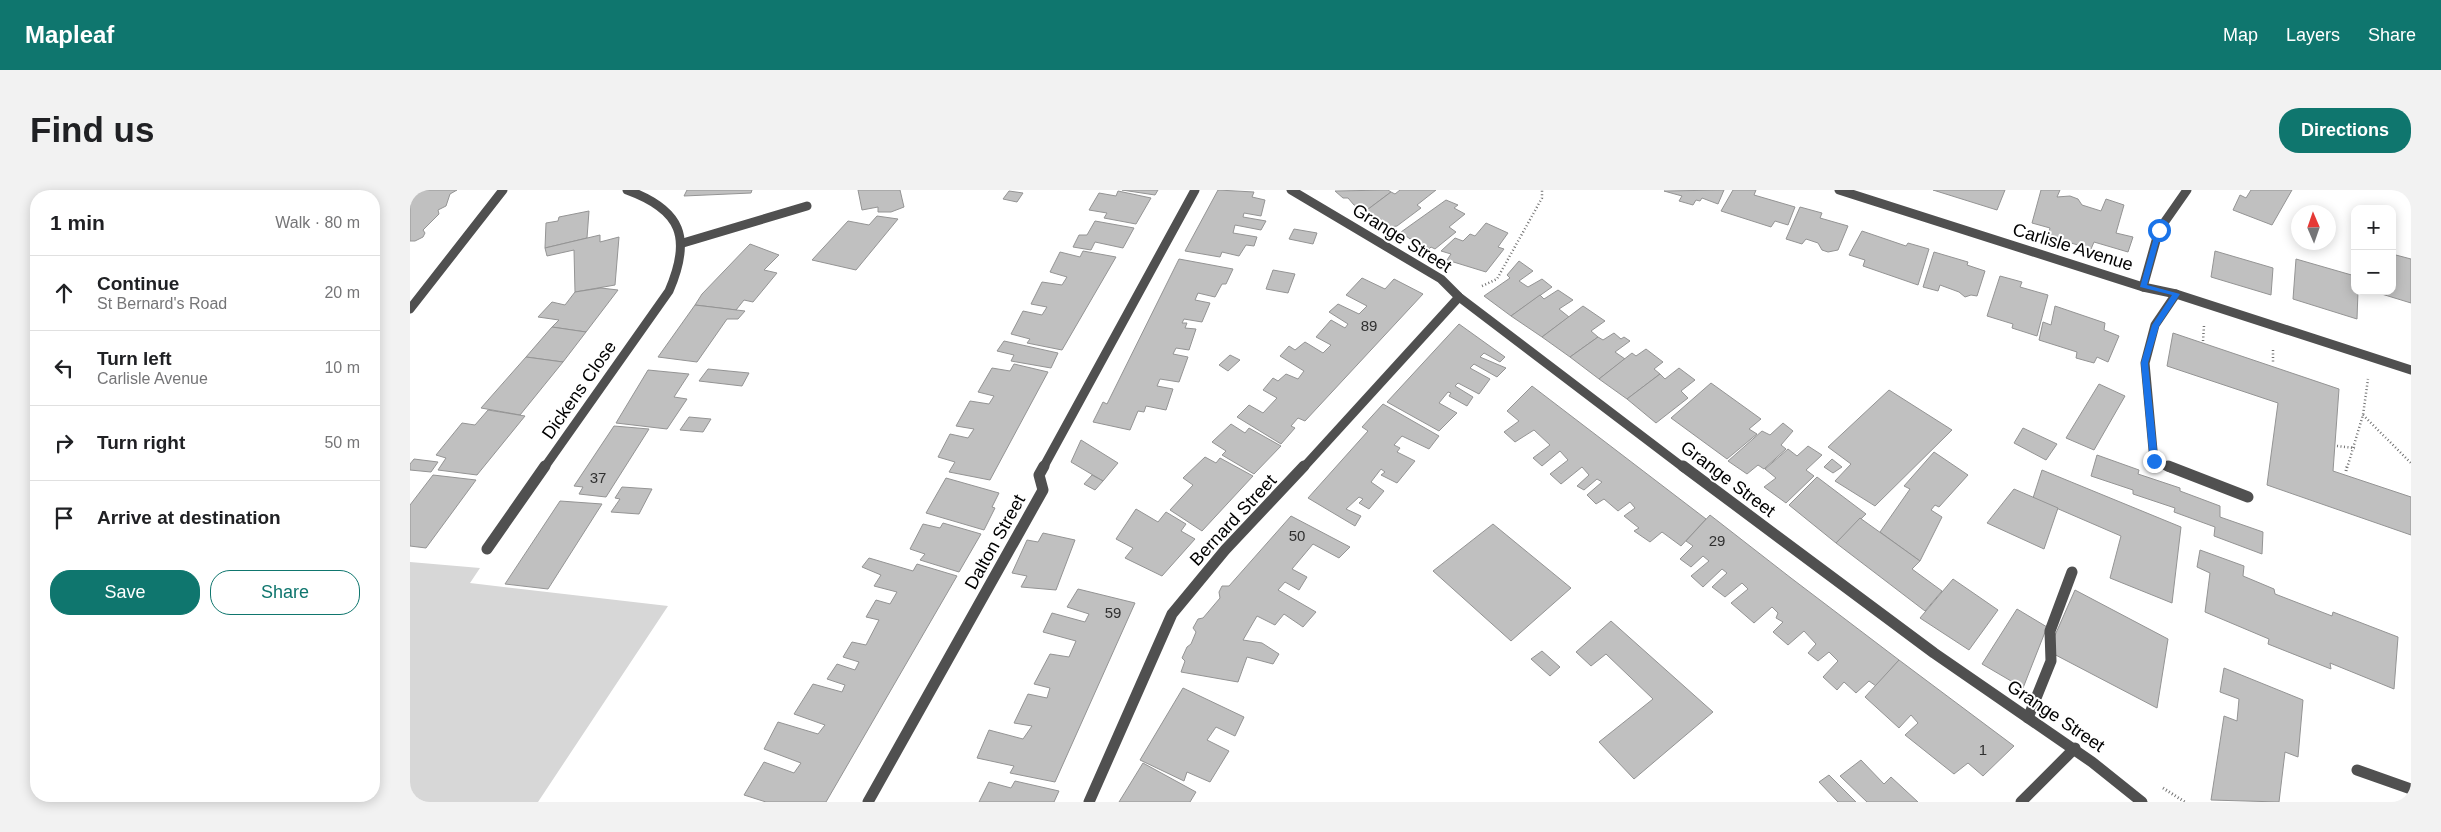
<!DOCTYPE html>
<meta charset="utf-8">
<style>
:root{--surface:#fff;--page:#f2f2f2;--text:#202124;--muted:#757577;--line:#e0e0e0;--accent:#0f766e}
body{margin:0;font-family:Helvetica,sans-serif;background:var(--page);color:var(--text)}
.controls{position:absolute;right:15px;top:15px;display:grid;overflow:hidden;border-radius:10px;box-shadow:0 2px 12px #0003}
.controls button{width:45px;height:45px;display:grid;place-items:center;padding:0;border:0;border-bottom:1px solid var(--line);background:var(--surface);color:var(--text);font:25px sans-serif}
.compass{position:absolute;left:1881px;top:15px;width:45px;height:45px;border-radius:50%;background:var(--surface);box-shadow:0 2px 12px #0003;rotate:358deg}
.stop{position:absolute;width:15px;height:15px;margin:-11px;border:4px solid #1a73e8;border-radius:50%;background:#fff}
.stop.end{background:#1a73e8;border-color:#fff;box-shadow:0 1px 5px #0008}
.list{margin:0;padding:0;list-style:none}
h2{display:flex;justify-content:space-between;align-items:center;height:65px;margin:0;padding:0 20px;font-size:21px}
h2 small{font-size:16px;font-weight:400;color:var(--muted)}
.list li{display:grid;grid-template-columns:32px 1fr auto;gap:15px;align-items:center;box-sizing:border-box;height:75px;padding:0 20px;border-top:1px solid var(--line)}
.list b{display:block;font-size:19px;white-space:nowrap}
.list p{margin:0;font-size:16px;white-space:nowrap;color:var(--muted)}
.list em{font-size:16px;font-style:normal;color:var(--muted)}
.actions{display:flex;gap:10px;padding:15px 20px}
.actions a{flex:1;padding:11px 0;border:1px solid var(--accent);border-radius:20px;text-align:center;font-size:18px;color:var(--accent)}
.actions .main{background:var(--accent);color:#fff}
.icon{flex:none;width:28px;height:28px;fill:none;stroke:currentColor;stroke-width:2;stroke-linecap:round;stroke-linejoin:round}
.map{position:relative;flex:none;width:2001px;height:612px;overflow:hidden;border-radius:20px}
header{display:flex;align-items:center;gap:30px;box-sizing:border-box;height:70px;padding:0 25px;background:var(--accent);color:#fff}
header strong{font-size:24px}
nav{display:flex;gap:28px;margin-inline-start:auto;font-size:18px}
.intro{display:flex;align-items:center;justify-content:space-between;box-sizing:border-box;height:120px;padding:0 30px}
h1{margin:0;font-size:35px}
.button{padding:12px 22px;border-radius:20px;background:var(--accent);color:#fff;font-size:18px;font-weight:700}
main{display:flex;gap:30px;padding:0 30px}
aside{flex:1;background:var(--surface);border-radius:20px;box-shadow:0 2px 12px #0003}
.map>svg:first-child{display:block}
</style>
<header>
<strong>Mapleaf</strong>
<nav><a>Map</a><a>Layers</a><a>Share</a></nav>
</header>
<div class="intro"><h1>Find us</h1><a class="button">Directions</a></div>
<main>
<aside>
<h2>1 min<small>Walk · 80 m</small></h2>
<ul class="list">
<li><svg class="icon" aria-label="ahead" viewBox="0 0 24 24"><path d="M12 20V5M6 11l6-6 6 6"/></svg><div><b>Continue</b><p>St Bernard's Road</p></div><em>20 m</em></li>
<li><svg class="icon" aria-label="left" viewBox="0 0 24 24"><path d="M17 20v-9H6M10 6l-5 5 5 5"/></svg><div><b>Turn left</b><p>Carlisle Avenue</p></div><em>10 m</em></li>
<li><svg class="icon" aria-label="right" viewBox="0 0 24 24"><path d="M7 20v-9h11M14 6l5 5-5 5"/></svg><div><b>Turn right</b></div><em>50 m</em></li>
<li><svg class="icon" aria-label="arrive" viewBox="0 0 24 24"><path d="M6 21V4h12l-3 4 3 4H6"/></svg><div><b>Arrive at destination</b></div></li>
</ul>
<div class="actions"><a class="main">Save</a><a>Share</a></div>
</aside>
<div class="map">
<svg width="2001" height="612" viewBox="0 0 2001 612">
<rect width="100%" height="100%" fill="#fff"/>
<polygon fill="#d7d7d7" points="0,372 70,378 60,393 258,416 128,612 0,612"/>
<g fill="#c0c0c0" stroke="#949494">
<polygon points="0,0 47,0 40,4 36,16 28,20 29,24 13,40 15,43 13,47 5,51 0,51"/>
<polygon points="277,0 342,0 341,3 274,6"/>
<polygon points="448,0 490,0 494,17 481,22 468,22 468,17 452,20"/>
<polygon points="712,0 748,0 745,5"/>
<polygon points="808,0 844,2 842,7 855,10 851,26 834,23 833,27 856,31 851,40 825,35 823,43 847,47 844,56 836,55 829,66 812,62 810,67 775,61"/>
<polygon points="978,0 981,2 957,20 944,15 938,8 933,8 925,1"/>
<polygon points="990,0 1026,0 1007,15 1011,18 987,36 980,37 967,26 963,27 958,24 957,20 981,2 985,4"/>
<polygon points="1314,0 1308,14 1292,8 1290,11 1286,10 1283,15 1269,11 1272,6 1254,1"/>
<polygon points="1323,0 1346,0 1344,5 1385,17 1378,35 1365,31 1361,37 1311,21"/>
<polygon points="1523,0 1595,0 1587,20"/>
<polygon points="1631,0 1650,0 1647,7 1660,6 1668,9 1672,15 1691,21 1696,9 1714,15 1706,43 1723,47 1718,62 1684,52 1681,59 1638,46 1640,38 1622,33"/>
<polygon points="1841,0 1882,0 1862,35 1823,20 1830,5 1836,8"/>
<polygon points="599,1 613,3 607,12 593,9"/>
<polygon points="708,1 741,8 726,34 694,28 697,23 679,20 689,3 706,6"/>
<polygon points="1036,10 1048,15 1044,18 1055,24 1039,37 1046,42 1025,59 1021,57 1018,60 1010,55 1012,53 1005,48 1000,49 991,42"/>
<polygon points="1390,17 1412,23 1410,28 1438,36 1428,60 1418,62 1412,60 1408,53 1396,49 1392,54 1376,49"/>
<polygon points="179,21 177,48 135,58 136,33 148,31 149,27"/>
<polygon points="467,26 488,29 446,80 402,70 438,31 459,35"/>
<polygon points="685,31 724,38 713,58 685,52 681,60 663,57 669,45 677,45"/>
<polygon points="1076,33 1098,43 1088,57 1094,59 1076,82 1037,70 1041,64 1031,61 1045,48 1053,51 1060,44 1065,46"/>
<polygon points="884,39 907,43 903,54 879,49"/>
<polygon points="1452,41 1496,56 1498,53 1519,59 1508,95 1453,76 1455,70 1439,65"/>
<polygon points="190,45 190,52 209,47 205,95 165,102 164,60 137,66 135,58"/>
<polygon points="340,54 369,65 354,80 367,83 343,112 334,110 326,120 285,115 292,104"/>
<polygon points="673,61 706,67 652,160 617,153 620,149 601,144 613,121 632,125 637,117 621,114 632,92 652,95 657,87 640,82 650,62 670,67"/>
<polygon points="1805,61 1863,78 1861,105 1801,87"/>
<polygon points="1524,62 1558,72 1557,75 1575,81 1567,106 1561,105 1555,107 1549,102 1530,95 1528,101 1513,97"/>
<polygon points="1982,64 2001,69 2001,113 1965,102 1982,101"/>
<polygon points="769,69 823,79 816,94 812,94 805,107 788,103 785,110 800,113 792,132 774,129 772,133 777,133 775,138 786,139 779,160 766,158 763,164 778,167 769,192 750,189 747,196 763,199 756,220 736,216 734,222 728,221 720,240 683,232 693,212 697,214"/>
<polygon points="1886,69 1945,86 1945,101 1948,101 1947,129 1883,109"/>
<polygon points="1109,71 1123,81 1109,91 1118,97 1132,89 1142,97 1101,126 1074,106 1100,88 1097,85"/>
<polygon points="863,80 885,84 878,103 856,99"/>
<polygon points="1590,86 1612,92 1610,97 1638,105 1627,146 1602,138 1603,134 1577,126"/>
<polygon points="952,88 975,99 984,89 1013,104 895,231 888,228 881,236 885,238 871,254 827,227 839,215 853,223 867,208 853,200 863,188 868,191 876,184 888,189 894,181 870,166 879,156 885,160 895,152 913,163 921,155 906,147 921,130 935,138 938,134 919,122 928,114 949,124 957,116 936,105"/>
<polygon points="191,98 208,100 176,142 142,137 149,130 128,127 142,112 155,115 165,102"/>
<polygon points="1148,100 1163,110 1149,119 1159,127 1132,147 1101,126 1130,105 1134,109"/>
<polygon points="285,115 335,121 328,129 317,129 287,172 248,167"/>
<polygon points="1173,116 1195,131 1181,141 1188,147 1160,167 1132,147"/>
<polygon points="1645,116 1695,133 1694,140 1709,146 1698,172 1687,167 1684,173 1666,168 1667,162 1629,150 1633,132 1641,135"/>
<polygon points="1049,134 1095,167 1090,172 1074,163 1070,167 1096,178 1087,187 1064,174 1060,178 1080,189 1069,204 1048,193 1045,196 1063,207 1057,216 1039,206 1041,203 1038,202 1029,213 1047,223 1029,241 977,212"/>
<polygon points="142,137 176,142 153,172 116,167"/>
<polygon points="1204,143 1211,149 1214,147 1220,151 1205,162 1215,169 1189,189 1160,167 1188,147 1193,150"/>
<polygon points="1763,143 1929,199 1923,281 2001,307 2001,345 1857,295 1868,213 1757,176"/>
<polygon points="594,151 648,163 641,178 601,171 604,165 587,161"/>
<polygon points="1236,159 1253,172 1244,179 1250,184 1217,209 1189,189 1222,163 1226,166"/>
<polygon points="820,165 830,170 818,181 809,175"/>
<polygon points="116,167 153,172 110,225 71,218"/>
<polygon points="604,174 638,182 580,290 539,282 545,272 528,267 540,244 558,248 564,239 546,236 560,211 579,214 584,206 568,202 582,178 600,181"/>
<polygon points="1269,178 1285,190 1271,201 1278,208 1246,233 1217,209 1250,184 1255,189"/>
<polygon points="298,179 339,183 332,196 289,191"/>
<polygon points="238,180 279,184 264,207 277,209 257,239 206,233"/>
<polygon points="1301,193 1351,229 1339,239 1347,244 1317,269 1261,228"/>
<polygon points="1689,194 1715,206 1684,260 1656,248"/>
<polygon points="1122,196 1296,329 1271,356 1252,342 1240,352 1224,341 1229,338 1214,326 1225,318 1220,312 1208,321 1194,309 1186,314 1177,305 1192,292 1187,289 1174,300 1167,296 1179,285 1172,277 1151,294 1140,284 1158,270 1150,261 1132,276 1123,268 1140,255 1124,240 1105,252 1094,242 1109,231 1097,221"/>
<polygon points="1479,200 1542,240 1465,316 1425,291 1441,274 1418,257"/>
<polygon points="973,214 1029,246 1019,259 992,246 984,255 990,258 987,262 1005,271 987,293 971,285 975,282 971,279 961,292 974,301 959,319 949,313 953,309 949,307 936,319 951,326 945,336 898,308 958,241 952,237"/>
<polygon points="78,220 115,226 67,285 28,280 36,268 26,265 52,233 65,235"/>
<polygon points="279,227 301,229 293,242 270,240"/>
<polygon points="1373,233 1383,241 1371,255 1376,259 1354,279 1348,275 1337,284 1318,271 1352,241 1360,245"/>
<polygon points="821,234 835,243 839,238 871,256 844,284 812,265 816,261 802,252"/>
<polygon points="204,236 239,239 196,307 169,304 173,297 164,296"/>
<polygon points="1613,238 1647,254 1636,270 1604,253"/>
<polygon points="671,250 708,273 693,291 661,272"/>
<polygon points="1398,256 1412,265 1396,280 1404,286 1376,313 1354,297 1366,288 1355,279 1378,259 1387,266"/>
<polygon points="1524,262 1558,285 1529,317 1525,315 1521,320 1532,327 1510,371 1470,342 1500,299 1494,296"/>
<polygon points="1687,265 1729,280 1728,284 1770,298 1770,301 1810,316 1810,327 1853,342 1852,364 1804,346 1805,337 1764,322 1765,318 1723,304 1723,300 1681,286"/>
<polygon points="795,267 806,273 810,268 843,286 792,341 760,320 783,295 773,288"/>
<polygon points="4,269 28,272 21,282 0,280 0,274"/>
<polygon points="1422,269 1432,277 1423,283 1414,277"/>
<polygon points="1632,280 1771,337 1762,413 1700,388 1711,346 1623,308"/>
<polygon points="23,285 66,290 16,358 0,356 0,315"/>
<polygon points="682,285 693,291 685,300 674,294"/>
<polygon points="1407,287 1456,324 1426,353 1379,315"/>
<polygon points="536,288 589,303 582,317 585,318 574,340 516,323"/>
<polygon points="212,297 242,299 229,324 201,322 210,309 205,308"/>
<polygon points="1604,299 1648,318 1634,359 1577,333"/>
<polygon points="150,311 192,314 138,399 95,394"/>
<polygon points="726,319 748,332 756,322 776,334 771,341 785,349 752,386 715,368 723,358 706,349"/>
<polygon points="1300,325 1381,388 1489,470 1466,496 1459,491 1446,503 1434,492 1427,500 1413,487 1428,471 1419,462 1408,471 1398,463 1406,454 1394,441 1378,455 1363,442 1373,432 1366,428 1368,423 1362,417 1344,433 1321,413 1338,399 1332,393 1315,407 1302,397 1317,383 1312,379 1293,397 1281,386 1299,371 1293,366 1281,377 1270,369 1283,356 1276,351"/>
<polygon points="881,326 940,357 929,368 903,354 882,379 897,387 889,400 875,392 868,400 906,422 893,437 874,424 865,435 847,426 833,450 852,453 869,464 863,474 837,467 828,492 771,482 775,471 772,468 777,457 781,454 786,442 783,438 788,429 793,428 810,408 809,402 812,396 819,396"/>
<polygon points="1450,328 1510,371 1502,379 1532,401 1515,421 1426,353"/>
<polygon points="533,333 571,344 549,382 510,370 515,364 500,359 513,334 530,338"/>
<polygon points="1083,334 1161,398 1101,451 1023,381"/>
<polygon points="633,343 665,350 646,400 611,397 617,386 602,383 617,350 628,352"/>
<polygon points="1790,360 1834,376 1833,386 1864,399 1865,404 1922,426 1923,422 1988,447 1984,499 1920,473 1921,479 1858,454 1859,449 1795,422 1800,383 1787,377"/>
<polygon points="459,368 503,381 507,374 547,386 416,612 356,612 334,605 354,572 384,583 391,573 354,559 368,532 408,544 415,535 384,524 403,494 432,502 435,495 417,489 427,474 445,480 449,472 433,467 442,452 456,455 469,430 456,427 466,410 480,414 487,402 464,396 471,385 452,377"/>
<polygon points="1543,389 1588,420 1559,460 1510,428"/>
<polygon points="668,399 725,413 645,592 600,583 604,576 567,568 579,540 613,549 622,536 604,533 618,504 637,508 640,498 624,494 640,464 659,467 666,451 633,442 642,423 675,432 679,424 657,417"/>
<polygon points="1665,400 1758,449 1747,518 1638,461"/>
<polygon points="1607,419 1637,437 1613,498 1572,474"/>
<polygon points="1201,431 1303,522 1224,589 1189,552 1243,509 1196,464 1181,476 1166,462"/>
<polygon points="1132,461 1150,477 1140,486 1121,469"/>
<polygon points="1489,470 1604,556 1573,586 1558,573 1544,584 1495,545 1508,533 1501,525 1489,538 1455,507"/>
<polygon points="1814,478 1893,510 1888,567 1875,562 1869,612 1801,610 1814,526 1827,531 1829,509 1810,502"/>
<polygon points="773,498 834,527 825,546 806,537 797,550 819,561 800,592 777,582 774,591 730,570"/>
<polygon points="1451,570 1474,594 1481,587 1508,612 1457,612 1430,586"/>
<polygon points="733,573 786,602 780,612 709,612"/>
<polygon points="1419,585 1446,612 1428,612 1409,592"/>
<polygon points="605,591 649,601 644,612 569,612 579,592 601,598"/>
</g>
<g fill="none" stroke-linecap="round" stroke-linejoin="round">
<g stroke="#727272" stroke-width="2.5" stroke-dasharray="1 2.5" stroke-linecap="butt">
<polyline points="1072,96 1087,89 1132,8 1132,0"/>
<polyline points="1793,151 1794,136"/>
<polyline points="1863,160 1863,172"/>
<polyline points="1953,225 2001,273"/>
<polyline points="1927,256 1945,258"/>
<polyline points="1937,278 1953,225 1958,189"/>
</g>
<g stroke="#727272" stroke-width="3" stroke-dasharray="1 2.5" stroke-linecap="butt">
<polyline points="1936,281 1937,276"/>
<polyline points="1753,598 1775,612"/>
</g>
<polyline stroke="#505050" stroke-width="9" points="1761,278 1744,271 1735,173 1745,135 1766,104"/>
<g stroke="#505050" stroke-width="11">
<polyline points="1758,276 1838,307"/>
<polyline points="1618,528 1641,471 1640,441 1662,382"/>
</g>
<g stroke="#505050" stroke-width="9">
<polyline points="881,0 1031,89 1049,107 1274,278"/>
<polyline points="1429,0 1733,97 1766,104 2001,180"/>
<polyline points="273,53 397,16"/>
<polyline points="1733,97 1749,40 1777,0"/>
<polyline points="0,119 93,0"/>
<path d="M134,278L259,101C282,48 272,20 217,0"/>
<polyline points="633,278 785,0"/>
<polyline points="893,278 1049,107"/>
</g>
<g stroke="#505050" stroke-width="11">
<polyline points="1273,276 1524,463 1682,572 1732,612"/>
<polyline points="77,359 135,276"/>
<polyline points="1947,580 2001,599"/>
<polyline points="458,612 633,300 629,285 634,276"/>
<polyline points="679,612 762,424 815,360 894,276"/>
<polyline points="1611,612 1665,558"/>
</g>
</g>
<polygon fill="#1a73e8" points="1749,38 1752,40 1737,95 1770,104 1749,136 1738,173 1748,271 1744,274 1740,271 1731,173 1742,135 1762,105 1730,97 1746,40"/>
<g text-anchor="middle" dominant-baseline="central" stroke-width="4" stroke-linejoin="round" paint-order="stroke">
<g font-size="15" fill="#303030">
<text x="959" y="135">89</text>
<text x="188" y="287">37</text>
<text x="887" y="345">50</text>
<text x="1307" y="350">29</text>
<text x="703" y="422">59</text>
<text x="1573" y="559">1</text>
</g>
<g font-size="18" fill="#000" stroke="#fff">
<text transform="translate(992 48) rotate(32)">Grange Street</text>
<text transform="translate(1663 57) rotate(17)">Carlisle Avenue</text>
<text transform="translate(169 200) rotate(-55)">Dickens Close</text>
<text transform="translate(1318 289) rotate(37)">Grange Street</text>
<text transform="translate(823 330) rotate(-47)">Bernard Street</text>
<text transform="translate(585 352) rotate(-61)">Dalton Street</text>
<text transform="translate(1646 526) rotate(34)">Grange Street</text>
</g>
</g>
</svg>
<div class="controls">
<button>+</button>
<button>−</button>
</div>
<svg class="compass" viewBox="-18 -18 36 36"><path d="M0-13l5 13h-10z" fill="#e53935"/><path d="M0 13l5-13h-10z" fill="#757577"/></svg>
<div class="stop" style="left:1749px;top:40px"></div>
<div class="stop end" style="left:1744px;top:271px"></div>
</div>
</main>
